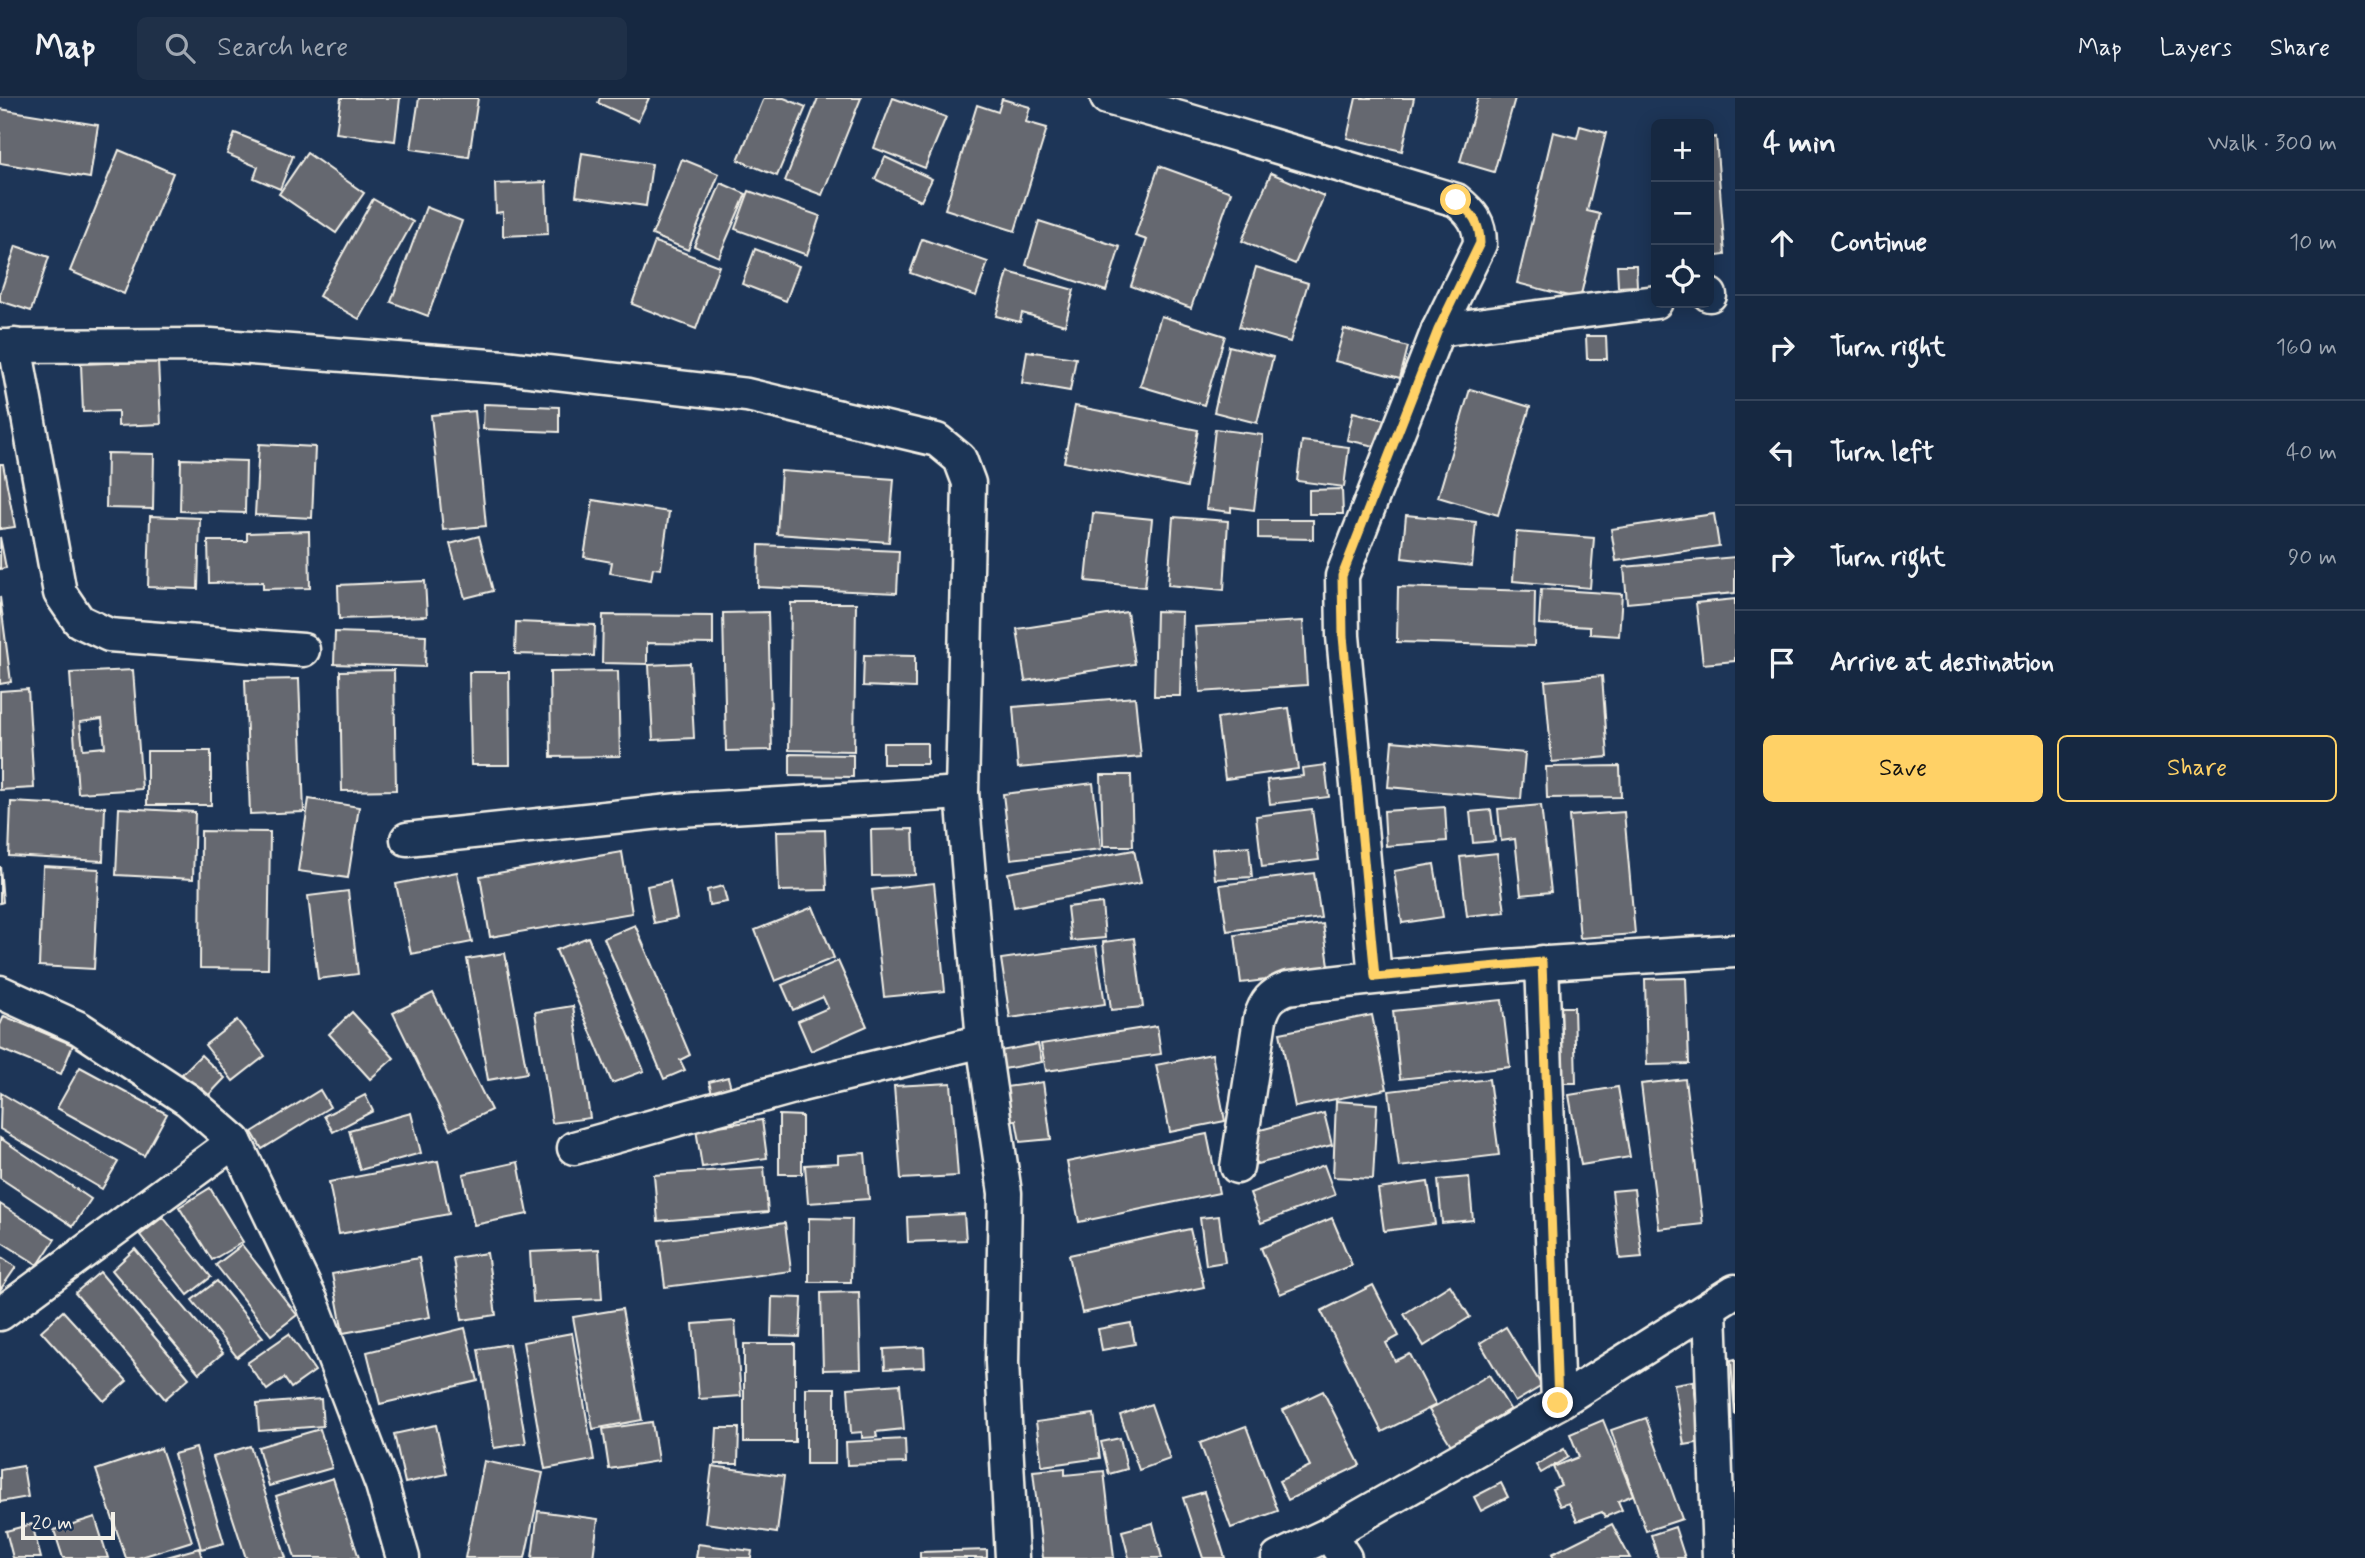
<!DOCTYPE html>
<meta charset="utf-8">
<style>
:root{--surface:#162841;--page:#1f3048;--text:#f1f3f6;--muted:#9ea6b1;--line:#35445a;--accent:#ffd166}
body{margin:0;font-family:Mynerve,sans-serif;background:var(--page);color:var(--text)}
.controls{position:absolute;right:21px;top:21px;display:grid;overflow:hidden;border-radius:10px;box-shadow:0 4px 18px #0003}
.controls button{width:63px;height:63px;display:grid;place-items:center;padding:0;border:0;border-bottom:2px solid var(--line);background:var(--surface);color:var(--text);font:35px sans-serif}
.scale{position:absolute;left:21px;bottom:18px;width:94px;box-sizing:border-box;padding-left:7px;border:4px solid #f4f1e8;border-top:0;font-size:19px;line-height:24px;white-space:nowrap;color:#f4f1e8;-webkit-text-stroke:5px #1d3557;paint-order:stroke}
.stop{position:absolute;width:21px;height:21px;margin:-16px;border:5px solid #ffd166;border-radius:50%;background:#fff}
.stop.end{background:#ffd166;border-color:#fff;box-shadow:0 2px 7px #0008}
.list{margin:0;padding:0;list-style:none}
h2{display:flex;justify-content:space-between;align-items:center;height:91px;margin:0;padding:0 28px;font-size:30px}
h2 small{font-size:23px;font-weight:400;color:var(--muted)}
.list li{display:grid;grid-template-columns:46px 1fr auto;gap:21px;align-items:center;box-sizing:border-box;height:105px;padding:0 28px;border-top:2px solid var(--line)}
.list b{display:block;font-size:26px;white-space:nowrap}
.list em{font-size:23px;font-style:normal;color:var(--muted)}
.actions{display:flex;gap:14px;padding:21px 28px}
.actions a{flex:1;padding:16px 0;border:2px solid var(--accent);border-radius:10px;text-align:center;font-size:24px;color:var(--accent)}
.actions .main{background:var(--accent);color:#111}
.icon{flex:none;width:38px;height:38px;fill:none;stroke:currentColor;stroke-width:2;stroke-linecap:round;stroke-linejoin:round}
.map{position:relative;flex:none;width:1735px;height:1460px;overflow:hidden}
header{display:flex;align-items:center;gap:42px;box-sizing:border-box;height:98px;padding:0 35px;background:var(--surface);border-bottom:2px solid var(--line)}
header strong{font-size:33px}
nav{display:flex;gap:38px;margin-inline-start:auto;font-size:24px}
.search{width:490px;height:63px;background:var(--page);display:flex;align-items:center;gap:18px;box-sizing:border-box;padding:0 24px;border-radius:10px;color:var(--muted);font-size:26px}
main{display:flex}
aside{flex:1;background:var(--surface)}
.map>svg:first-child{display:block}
</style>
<header>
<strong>Map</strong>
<div class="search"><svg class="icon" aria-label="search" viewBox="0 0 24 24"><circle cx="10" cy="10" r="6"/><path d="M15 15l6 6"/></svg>Search here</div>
<nav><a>Map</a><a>Layers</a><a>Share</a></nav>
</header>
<main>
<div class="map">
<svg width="1735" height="1460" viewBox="0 0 1735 1460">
<rect width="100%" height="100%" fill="#1d3557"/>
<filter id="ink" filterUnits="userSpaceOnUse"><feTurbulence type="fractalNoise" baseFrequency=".0143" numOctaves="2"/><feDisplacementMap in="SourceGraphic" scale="14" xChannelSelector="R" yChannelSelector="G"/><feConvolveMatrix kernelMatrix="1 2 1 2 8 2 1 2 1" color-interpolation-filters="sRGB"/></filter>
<g filter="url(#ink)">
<g fill="#65676f" stroke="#f4f1e8" stroke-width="2" fill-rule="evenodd">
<polygon points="341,0 400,0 395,43 336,35"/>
<polygon points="419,0 478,0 469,59 411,51"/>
<polygon points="600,0 649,0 638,23 598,5"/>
<polygon points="764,0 784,0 806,9 777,78 738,62"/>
<polygon points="818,0 861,0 822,97 785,83"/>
<polygon points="893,0 946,19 925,70 874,50"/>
<polygon points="1356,0 1414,0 1402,53 1347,40"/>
<polygon points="1478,0 1515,0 1494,74 1460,64"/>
<polygon points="1002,1 1030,9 1026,24 1047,30 1015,133 945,111 977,7 998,14"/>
<polygon points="0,11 98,27 90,80 0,65"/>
<polygon points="1580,28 1606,35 1587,113 1600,116 1580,201 1517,185 1553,34 1577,40"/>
<polygon points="235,35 293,58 280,91 254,80 258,69 227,56"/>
<polygon points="1716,39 1725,157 1709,159 1709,40"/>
<polygon points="119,52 173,75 124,196 70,173"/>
<polygon points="307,55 364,95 336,135 279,96"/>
<polygon points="582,55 652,66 646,108 576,98"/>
<polygon points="885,59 932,81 921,103 875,81"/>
<polygon points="682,61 719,76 688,152 652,137"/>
<polygon points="1159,68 1231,94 1191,210 1131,188 1147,142 1135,138"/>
<polygon points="1271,75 1324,98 1295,166 1242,143"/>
<polygon points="546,84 548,136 503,138 503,114 496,115 495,86"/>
<polygon points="721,85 746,96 719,159 694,148"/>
<polygon points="749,93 820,118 807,157 735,131"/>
<polygon points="373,101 413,124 359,221 319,198"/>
<polygon points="426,109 462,123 428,218 391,204"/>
<polygon points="1039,123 1120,149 1106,193 1026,167"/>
<polygon points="922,141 988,164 976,198 910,175"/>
<polygon points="655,144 719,168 696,231 632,206"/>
<polygon points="16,148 49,159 31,213 0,203 0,196"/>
<polygon points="755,151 799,168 786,203 742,186"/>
<polygon points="1617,167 1636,167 1637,188 1618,189"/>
<polygon points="1256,169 1308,185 1290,244 1239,229"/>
<polygon points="1008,174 1074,192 1065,227 1022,215 1020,224 996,218"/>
<polygon points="1161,218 1225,238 1204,307 1140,288"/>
<polygon points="1344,231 1408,249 1400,280 1335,263"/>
<polygon points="1586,238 1606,238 1607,261 1587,261"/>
<polygon points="1229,248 1273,259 1257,325 1214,314"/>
<polygon points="1027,253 1076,260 1070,293 1022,285"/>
<polygon points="158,263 161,326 118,328 118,313 83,314 81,266"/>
<polygon points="1470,291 1530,309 1498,417 1438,399"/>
<polygon points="484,306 559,309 559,334 483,331"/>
<polygon points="1075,308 1198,332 1187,389 1064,364"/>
<polygon points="475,313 486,428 443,432 431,317"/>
<polygon points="1353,314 1385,322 1379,349 1347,342"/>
<polygon points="1215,331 1263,337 1254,412 1231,409 1231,414 1206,411"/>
<polygon points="1302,343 1349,349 1344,389 1297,383"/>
<polygon points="259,346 315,349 312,420 255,417"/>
<polygon points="107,355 154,356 153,411 106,410"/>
<polygon points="181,361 246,363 245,415 180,413"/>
<polygon points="0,366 3,366 15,429 0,431"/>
<polygon points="781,373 894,381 889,444 777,436"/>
<polygon points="1342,391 1343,416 1309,416 1309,392"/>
<polygon points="593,402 669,414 661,471 653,470 651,482 610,475 612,464 584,459"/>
<polygon points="1093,415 1152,421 1145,489 1086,483"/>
<polygon points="1714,416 1719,448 1616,463 1611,431"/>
<polygon points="1406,417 1476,424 1472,468 1402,460"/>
<polygon points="150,418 200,420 198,491 148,489"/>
<polygon points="1173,419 1228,423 1224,492 1168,487"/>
<polygon points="1258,422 1313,422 1313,441 1258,440"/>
<polygon points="309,433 310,490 263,491 263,484 209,485 208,443 247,443 247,435"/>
<polygon points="1516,434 1594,440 1590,490 1513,483"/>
<polygon points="479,438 493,493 465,500 450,446"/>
<polygon points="0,439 6,470 0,471"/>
<polygon points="759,447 899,453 897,495 758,489"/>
<polygon points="1735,459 1735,495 1627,505 1624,469"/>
<polygon points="425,483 427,518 339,521 338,487"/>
<polygon points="1398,489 1535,493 1534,548 1397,544"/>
<polygon points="1541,491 1622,496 1619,538 1590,536 1590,529 1539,526"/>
<polygon points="0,499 11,584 0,586"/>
<polygon points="1735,501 1735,563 1703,566 1696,505"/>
<polygon points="791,505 856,505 854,653 789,652"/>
<polygon points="1156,513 1182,514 1180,598 1154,598"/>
<polygon points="768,514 772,652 726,653 723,515"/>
<polygon points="1127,514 1135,566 1025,583 1017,531"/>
<polygon points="603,517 713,518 713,546 647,545 647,566 602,565"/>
<polygon points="1303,523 1307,587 1200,594 1195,529"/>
<polygon points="516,524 595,527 594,558 515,556"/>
<polygon points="335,534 426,537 425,569 334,566"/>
<polygon points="864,557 915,558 915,590 863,588"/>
<polygon points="690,565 694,640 653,642 649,567"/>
<path d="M133,572L142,691L78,695L70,575ZM102,621L105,649L83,651L80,624Z"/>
<polygon points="394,572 396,692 342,693 340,573"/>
<polygon points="618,573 620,658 551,659 550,574"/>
<polygon points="469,574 509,574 510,667 471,667"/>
<polygon points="1602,578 1608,659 1552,664 1545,583"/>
<polygon points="299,581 304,714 250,716 245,582"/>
<polygon points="28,591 34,690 0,692 0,593"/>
<polygon points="1135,599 1141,659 1018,670 1013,609"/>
<polygon points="1289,610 1298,671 1225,681 1217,620"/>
<polygon points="1392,643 1525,655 1521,701 1388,689"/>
<rect x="883" y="645" width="44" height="21"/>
<rect x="147" y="653" width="64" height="54"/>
<polygon points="790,656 853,657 853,679 790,678"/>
<polygon points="1325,667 1329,699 1270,706 1267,682 1303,678 1302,670"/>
<polygon points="1620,668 1621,699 1547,700 1546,669"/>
<polygon points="1101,677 1131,677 1133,748 1103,748"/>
<polygon points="1093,685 1101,751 1011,761 1003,696"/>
<polygon points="309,701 359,709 348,780 298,773"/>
<polygon points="11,704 105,709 103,763 9,758"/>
<polygon points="1541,707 1551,794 1521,797 1515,741 1501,743 1498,711"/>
<polygon points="1445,709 1447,743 1386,748 1384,713"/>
<polygon points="119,710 195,714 193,781 116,777"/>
<polygon points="1312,711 1319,762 1262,769 1256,718"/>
<polygon points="1491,712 1495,743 1473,745 1470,714"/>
<polygon points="1624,714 1635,836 1580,840 1569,718"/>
<polygon points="913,731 915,777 872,778 871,732"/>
<polygon points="825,732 827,792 779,793 777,733"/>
<polygon points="201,733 270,734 268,871 200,870"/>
<polygon points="1249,748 1252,779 1215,781 1212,751"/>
<polygon points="1134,752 1141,785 1014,809 1008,775"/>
<polygon points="622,754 632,815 490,839 480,778"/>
<polygon points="1497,755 1505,814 1467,818 1460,759"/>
<polygon points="1434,766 1443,819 1402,825 1394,773"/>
<polygon points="0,768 3,804 0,805"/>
<polygon points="43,768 99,771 94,871 39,868"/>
<polygon points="457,774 472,844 411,856 396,786"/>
<polygon points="1314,775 1321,820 1227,833 1220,787"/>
<polygon points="670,783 677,820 654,825 647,788"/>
<polygon points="934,785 945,893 884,899 872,792"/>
<polygon points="723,788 727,804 709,807 707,792"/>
<polygon points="348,793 358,876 318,881 308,798"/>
<polygon points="1102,805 1105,840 1071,843 1067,809"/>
<polygon points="813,809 834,860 775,883 755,832"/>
<polygon points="1323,826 1330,874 1241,885 1235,837"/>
<polygon points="635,827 690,957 680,962 685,972 664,981 604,840"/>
<polygon points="588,839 644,973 612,985 556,852"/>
<polygon points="1134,840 1143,909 1111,912 1103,844"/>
<polygon points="1096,848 1105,906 1010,920 1001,861"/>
<polygon points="505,855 527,975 488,982 467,861"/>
<polygon points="838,863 867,928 811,953 798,923 828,910 823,899 793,912 782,887"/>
<polygon points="1686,880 1689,966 1647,967 1645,881"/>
<polygon points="433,895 491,1012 450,1032 393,915"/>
<polygon points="1502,902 1510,969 1400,981 1393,913"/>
<polygon points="573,908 590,1020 552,1025 535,914"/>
<polygon points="1552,909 1574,909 1576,985 1555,985"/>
<polygon points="352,914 394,960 370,981 329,936"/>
<polygon points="1372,917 1387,991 1295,1009 1280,935"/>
<polygon points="4,918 73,947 61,976 0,951 0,927"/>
<polygon points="237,922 265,958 233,983 205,947"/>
<polygon points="1157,928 1161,956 1046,973 1041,946"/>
<polygon points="1038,946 1042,964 998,972 995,954"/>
<polygon points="1212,956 1225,1023 1170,1034 1156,967"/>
<polygon points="201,957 225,980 206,1000 182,976"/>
<polygon points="80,969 167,1016 144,1058 57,1010"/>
<polygon points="728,979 733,998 714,1003 709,984"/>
<polygon points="1489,981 1499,1057 1399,1069 1389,993"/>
<polygon points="1685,981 1703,1126 1659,1131 1641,986"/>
<polygon points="1043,984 1051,1041 1020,1044 1016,1022 1003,1023 998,990"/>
<polygon points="951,985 958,1078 901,1081 894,988"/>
<polygon points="1618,989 1630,1059 1581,1067 1569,997"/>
<polygon points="320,992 330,1009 262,1051 252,1034"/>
<polygon points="1,995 118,1064 102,1091 0,1031"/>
<polygon points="365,997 373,1013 333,1034 324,1018"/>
<polygon points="1336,1003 1377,1006 1373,1081 1333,1079"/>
<polygon points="411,1015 421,1055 360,1072 349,1032"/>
<polygon points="1324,1015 1332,1047 1257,1066 1249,1035"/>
<polygon points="779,1017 802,1018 802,1076 779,1076"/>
<polygon points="762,1022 767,1060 702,1069 696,1031"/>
<polygon points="1207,1036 1219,1095 1079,1124 1067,1064"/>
<polygon points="0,1040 91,1101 73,1128 0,1080"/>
<polygon points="865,1055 869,1101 808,1105 805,1067 838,1065 838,1057"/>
<polygon points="438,1063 449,1116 339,1136 329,1084"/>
<polygon points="518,1064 528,1116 474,1127 463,1076"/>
<polygon points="1324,1067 1335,1097 1261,1125 1250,1095"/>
<polygon points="764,1069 768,1114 658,1123 654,1077"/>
<polygon points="1469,1079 1473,1122 1442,1125 1438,1082"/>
<polygon points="1428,1084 1435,1126 1384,1133 1378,1091"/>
<polygon points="210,1090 243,1144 212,1162 179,1109"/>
<polygon points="1634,1091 1642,1159 1620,1161 1612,1093"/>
<polygon points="0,1106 55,1141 38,1167 0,1143"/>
<polygon points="964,1116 966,1142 908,1144 907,1119"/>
<polygon points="1219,1118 1225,1164 1206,1167 1200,1120"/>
<polygon points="163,1119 211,1179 188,1197 140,1137"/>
<polygon points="809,1120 852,1121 851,1184 809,1184"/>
<polygon points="1332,1120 1352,1167 1280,1196 1261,1150"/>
<polygon points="785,1125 791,1173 665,1189 659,1142"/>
<polygon points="1190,1131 1204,1189 1082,1215 1069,1157"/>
<polygon points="242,1147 297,1217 271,1237 216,1167"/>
<polygon points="135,1151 223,1255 199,1275 112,1172"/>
<polygon points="599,1151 602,1201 533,1204 530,1154"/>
<polygon points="487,1155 496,1217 462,1222 453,1160"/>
<polygon points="0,1158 16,1169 0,1192"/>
<polygon points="419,1160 430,1219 343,1235 332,1176"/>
<polygon points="100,1174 189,1280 165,1301 75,1195"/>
<polygon points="217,1183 263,1239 237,1259 192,1202"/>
<polygon points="1373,1187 1399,1238 1386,1245 1395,1263 1410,1256 1436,1307 1382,1334 1321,1213"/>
<polygon points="1450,1187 1470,1219 1424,1248 1404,1216"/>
<polygon points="859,1194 861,1271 823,1272 821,1195"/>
<polygon points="772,1199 802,1200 800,1239 771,1238"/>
<polygon points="622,1211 642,1322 593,1331 573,1219"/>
<polygon points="63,1213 127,1283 104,1303 41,1233"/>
<polygon points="735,1223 741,1298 699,1301 693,1226"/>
<polygon points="1131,1225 1135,1246 1102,1252 1098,1231"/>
<polygon points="1506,1229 1542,1288 1515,1304 1480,1245"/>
<polygon points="465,1230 478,1283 380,1306 367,1254"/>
<polygon points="572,1235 594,1362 545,1371 523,1244"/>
<polygon points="289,1236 315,1273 291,1290 284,1280 267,1292 247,1265"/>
<polygon points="509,1246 526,1345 494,1350 478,1251"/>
<rect x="744" y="1246" width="51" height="98"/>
<polygon points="924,1249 925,1269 885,1271 884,1251"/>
<polygon points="1735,1261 1735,1317 1731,1262"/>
<polygon points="1489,1277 1510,1311 1451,1347 1429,1312"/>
<polygon points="1693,1283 1703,1344 1684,1347 1674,1286"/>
<polygon points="900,1286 904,1331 876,1334 877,1339 862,1340 862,1334 851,1335 848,1290"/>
<rect x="806" y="1290" width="29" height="76"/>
<polygon points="1323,1293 1360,1367 1288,1402 1279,1383 1310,1368 1283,1312"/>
<polygon points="321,1301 323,1328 259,1333 257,1306"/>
<polygon points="1151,1306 1170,1361 1139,1372 1120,1317"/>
<polygon points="1094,1316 1100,1360 1042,1368 1036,1324"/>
<polygon points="1646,1320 1682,1421 1646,1433 1611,1332"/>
<polygon points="1603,1322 1633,1397 1618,1403 1622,1412 1605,1419 1602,1414 1577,1423 1569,1405 1560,1408 1552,1391 1561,1387 1553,1369 1579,1359 1570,1336"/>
<polygon points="652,1324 658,1363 609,1371 603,1331"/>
<polygon points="436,1327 447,1376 405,1385 394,1336"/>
<polygon points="1246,1328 1278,1413 1231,1430 1200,1345"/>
<polygon points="717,1330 739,1330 738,1366 715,1366"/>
<polygon points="320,1331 332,1370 269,1388 258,1349"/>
<polygon points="1120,1340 1127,1371 1109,1376 1101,1344"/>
<polygon points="905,1341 906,1365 847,1367 846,1344"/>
<polygon points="250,1348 286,1460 246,1460 213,1359"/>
<polygon points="161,1350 192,1443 138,1460 126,1460 96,1372"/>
<polygon points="196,1350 224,1445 201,1451 174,1356"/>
<polygon points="1564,1351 1568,1359 1541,1375 1536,1367"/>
<polygon points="484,1363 543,1375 525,1460 465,1460"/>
<polygon points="23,1368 28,1399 0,1404 0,1372"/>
<polygon points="712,1368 784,1378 777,1435 705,1425"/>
<polygon points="1065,1370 1065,1377 1104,1373 1114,1460 1043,1460 1033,1373"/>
<polygon points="333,1380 359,1460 295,1460 276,1398"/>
<polygon points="1501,1385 1508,1399 1481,1413 1474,1399"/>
<polygon points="1204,1394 1225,1460 1203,1460 1183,1400"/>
<polygon points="538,1413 598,1421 593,1460 532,1460"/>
<polygon points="95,1419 108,1460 63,1460 54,1432"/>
<polygon points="1153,1425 1162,1460 1129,1460 1122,1433"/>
<polygon points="32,1426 41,1460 13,1460 6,1433"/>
<polygon points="1612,1426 1630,1460 1554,1460 1552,1456"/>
<polygon points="1675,1429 1685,1460 1658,1460 1651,1437"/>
<polygon points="698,1446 752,1453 751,1460 696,1460"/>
<polygon points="199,1450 202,1460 163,1460"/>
<polygon points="987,1452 987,1460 920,1460 920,1454"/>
</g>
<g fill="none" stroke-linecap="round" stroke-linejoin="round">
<g stroke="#f4f1e8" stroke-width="37">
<g id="street">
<path d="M1107,0L1180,20L1456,102C1472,115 1480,124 1480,146L1438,232L1342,478L1343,538L1375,879"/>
<polyline points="1709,197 1710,197"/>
<polyline points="1438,232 1656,204"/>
<polyline points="15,247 60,495 79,523 109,537 303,552"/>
<polyline points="0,248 211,247 504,269 747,297 937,342 960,361 969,385 962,695 983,943 1005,1095 1002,1264 1012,1460"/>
<polyline points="407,741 679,712 962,695"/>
<polyline points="1542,864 1558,1305"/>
<polyline points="0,894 79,930 188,1002 235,1043 312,1204 382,1387 403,1460"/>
<polyline points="574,1050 801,987 983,943"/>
<path d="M1237,1069L1260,921C1265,904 1271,896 1288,890C1436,871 1585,862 1735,853"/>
<polyline points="1710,1211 1719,1460"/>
<polyline points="0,1216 235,1043"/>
<polyline points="1329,1436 1345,1460"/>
<polyline points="1278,1460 1329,1436 1558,1305 1735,1193"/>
</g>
</g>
<use href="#street" stroke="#1d3557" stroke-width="32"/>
</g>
</g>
<g fill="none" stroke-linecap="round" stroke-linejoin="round" filter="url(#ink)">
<path stroke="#ffd166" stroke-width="9" d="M1456,102C1472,115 1480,124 1480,145L1438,232L1342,478L1343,538L1375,879L1542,864L1558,1305"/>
</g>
</svg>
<div class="controls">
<button>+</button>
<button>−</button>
<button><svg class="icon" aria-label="locate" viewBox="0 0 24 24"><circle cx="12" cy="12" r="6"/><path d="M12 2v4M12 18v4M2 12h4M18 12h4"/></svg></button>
</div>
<div class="scale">20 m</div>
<div class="stop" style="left:1456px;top:102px"></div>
<div class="stop end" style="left:1558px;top:1305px"></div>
</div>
<aside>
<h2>4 min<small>Walk · 300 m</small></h2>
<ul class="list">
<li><svg class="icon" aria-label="ahead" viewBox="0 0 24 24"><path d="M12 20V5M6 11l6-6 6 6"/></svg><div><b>Continue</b></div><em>10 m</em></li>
<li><svg class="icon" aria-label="right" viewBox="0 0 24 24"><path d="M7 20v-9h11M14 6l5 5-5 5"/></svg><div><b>Turn right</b></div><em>160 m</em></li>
<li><svg class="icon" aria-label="left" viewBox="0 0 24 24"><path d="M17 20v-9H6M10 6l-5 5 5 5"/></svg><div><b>Turn left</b></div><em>40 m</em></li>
<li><svg class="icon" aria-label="right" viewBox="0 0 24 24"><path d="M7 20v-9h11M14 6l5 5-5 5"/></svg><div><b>Turn right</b></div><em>90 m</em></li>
<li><svg class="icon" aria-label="arrive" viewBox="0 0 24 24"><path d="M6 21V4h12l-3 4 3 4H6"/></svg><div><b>Arrive at destination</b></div></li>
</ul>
<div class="actions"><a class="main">Save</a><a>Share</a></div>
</aside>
</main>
